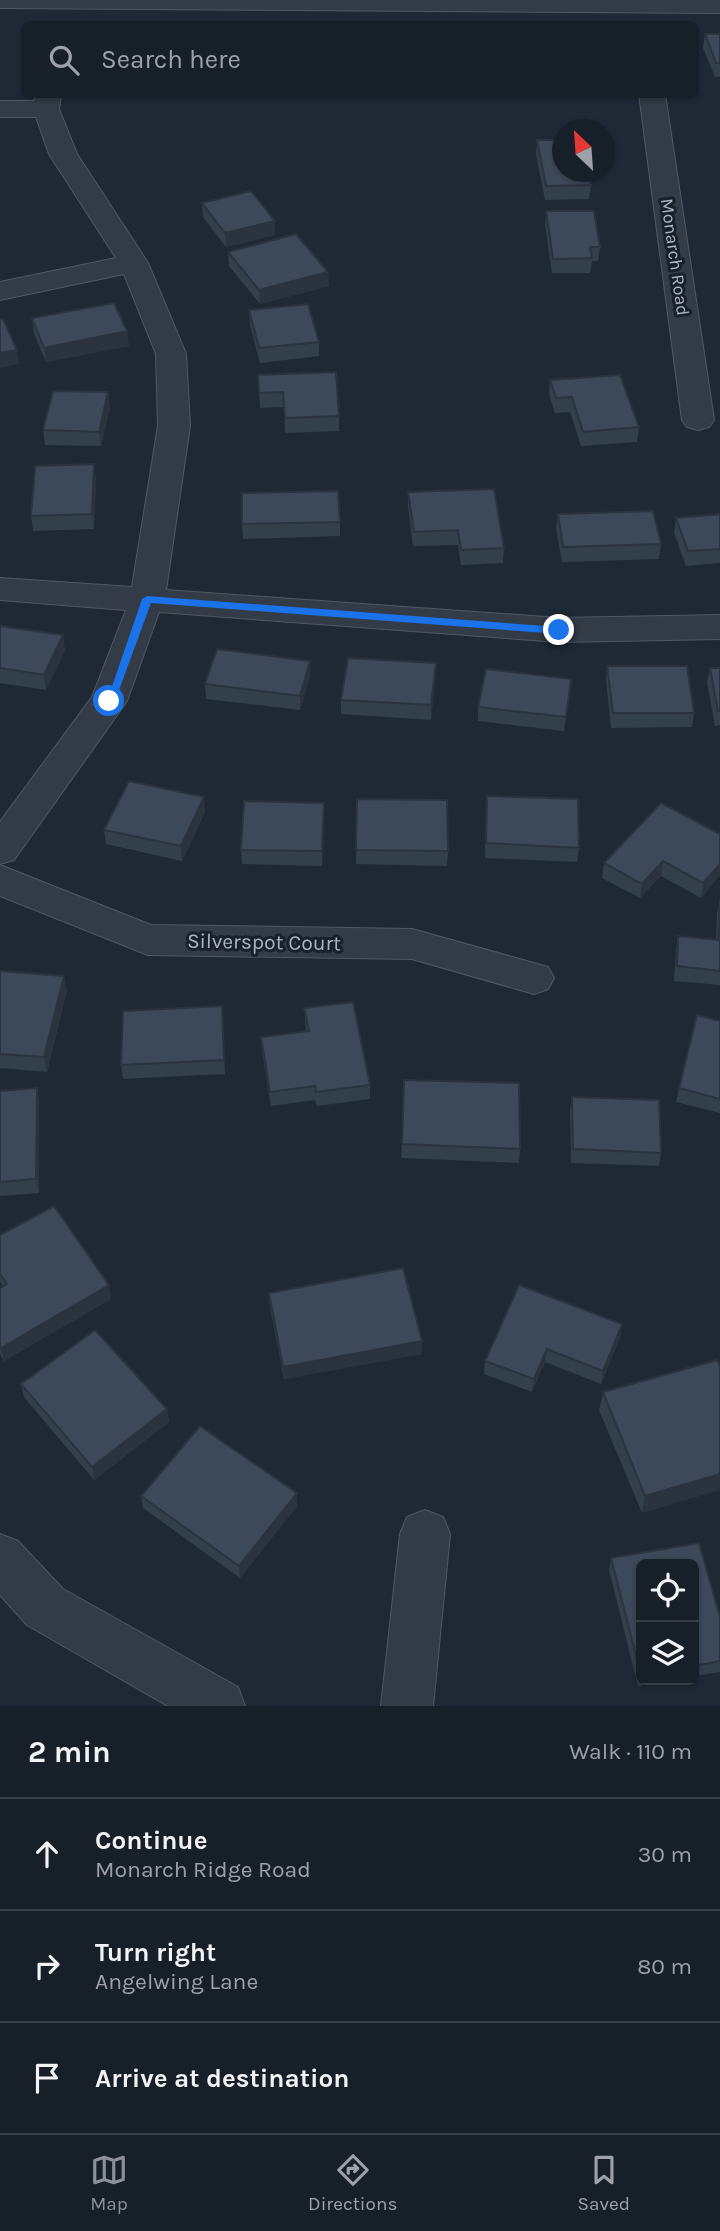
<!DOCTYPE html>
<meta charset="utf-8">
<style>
:root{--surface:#171f28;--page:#202730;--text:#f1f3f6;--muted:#9ea2a8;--line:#363d45;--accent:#8c9099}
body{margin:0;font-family:Karla,sans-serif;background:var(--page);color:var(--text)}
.controls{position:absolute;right:21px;bottom:21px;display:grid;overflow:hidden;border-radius:10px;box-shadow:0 2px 5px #0004}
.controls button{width:63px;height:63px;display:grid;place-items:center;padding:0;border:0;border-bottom:2px solid var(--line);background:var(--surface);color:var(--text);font:35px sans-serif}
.compass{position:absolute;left:552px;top:119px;width:63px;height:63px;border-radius:50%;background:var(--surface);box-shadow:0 2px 5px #0004;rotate:335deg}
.stop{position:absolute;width:21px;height:21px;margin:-16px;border:5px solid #1a73e8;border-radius:50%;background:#fff}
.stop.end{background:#1a73e8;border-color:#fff;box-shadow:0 2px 7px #0008}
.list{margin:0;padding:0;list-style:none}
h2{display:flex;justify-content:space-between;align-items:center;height:91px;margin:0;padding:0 28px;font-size:30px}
h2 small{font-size:23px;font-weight:400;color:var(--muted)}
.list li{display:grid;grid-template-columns:46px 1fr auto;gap:21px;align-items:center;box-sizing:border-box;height:112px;padding:0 28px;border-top:2px solid var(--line)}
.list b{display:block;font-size:26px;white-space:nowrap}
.list p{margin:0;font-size:23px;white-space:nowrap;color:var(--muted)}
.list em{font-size:23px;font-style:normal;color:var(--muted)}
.icon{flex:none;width:38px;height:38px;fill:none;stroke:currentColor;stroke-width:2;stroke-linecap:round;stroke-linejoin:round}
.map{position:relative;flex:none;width:720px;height:1706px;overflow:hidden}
.search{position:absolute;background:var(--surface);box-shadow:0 2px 5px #0004;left:21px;right:21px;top:21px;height:77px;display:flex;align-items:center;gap:18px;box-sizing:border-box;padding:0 24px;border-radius:10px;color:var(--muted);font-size:26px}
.sheet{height:427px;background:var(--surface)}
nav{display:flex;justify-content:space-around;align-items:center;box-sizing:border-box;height:98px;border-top:2px solid var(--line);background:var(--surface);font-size:19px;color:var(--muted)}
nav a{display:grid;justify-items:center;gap:4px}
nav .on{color:var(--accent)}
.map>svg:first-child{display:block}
</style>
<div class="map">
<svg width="720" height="1706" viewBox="0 0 720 1706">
<rect width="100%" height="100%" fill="#1f2935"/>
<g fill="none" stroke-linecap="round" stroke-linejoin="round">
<g stroke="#505864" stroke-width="2">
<g id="minor">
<polygon points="0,0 720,0 720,13 0,8"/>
<polygon points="35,94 61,94 59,109 77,154 148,263 186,354 190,426 166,590 559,618 720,615 720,639 559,642 159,612 127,701 14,860 0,864 0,822 92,697 126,610 0,600 0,578 132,587 158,426 156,354 124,274 0,300 0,282 116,258 49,154 36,117 0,117 0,101 34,101"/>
<polygon points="639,94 665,94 714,420 709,427 698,430 687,427 682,420"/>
<polygon points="0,865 151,925 412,929 548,967 554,978 548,989 534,994 412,959 148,955 0,896"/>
<polygon points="425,1510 443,1517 450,1534 433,1706 381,1706 400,1534 407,1517"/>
<polygon points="0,1534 18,1541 63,1589 238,1687 245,1706 168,1706 27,1625 0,1595"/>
</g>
</g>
<use href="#minor" fill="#323b46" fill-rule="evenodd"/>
</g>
<g fill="#343f4c">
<polygon points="705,34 720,34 720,77 715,77 703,48"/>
<polygon points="537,140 591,185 589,199 545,200 536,154"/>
<polygon points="202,203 275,221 275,235 226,247 203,217"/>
<polygon points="546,211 600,247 598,261 592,261 590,273 552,273 545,225"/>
<polygon points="228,252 329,286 260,304 229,266"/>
<polygon points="249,310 319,342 319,356 260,363 250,325"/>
<polygon points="32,318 129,346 46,362 34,333"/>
<polygon points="258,375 339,416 339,431 285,433 284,407 260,408"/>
<polygon points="550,380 639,427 637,442 581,446 570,412 555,413 549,394"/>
<polygon points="110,407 101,446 45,445 43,430"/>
<polygon points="96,479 94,529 33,531 31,516"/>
<polygon points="408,492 504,548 503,563 461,565 458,545 413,546 408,507"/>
<polygon points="558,514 661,544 659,559 562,562 556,528"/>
<polygon points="720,514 720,563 686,566 674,533 676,518"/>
<polygon points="340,522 340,536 243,539 242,524"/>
<polygon points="0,626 65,650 46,690 0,683"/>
<polygon points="310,661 310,676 300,710 206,699 205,684"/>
<polygon points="607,666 694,713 692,727 611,728 606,681"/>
<polygon points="710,668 720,668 720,725 715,726 707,682"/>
<polygon points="435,678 431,720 341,714 341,700"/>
<polygon points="571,679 564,731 478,721 478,707"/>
<polygon points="357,799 448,851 447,866 356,864"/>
<polygon points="324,803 322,866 242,864 241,850"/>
<polygon points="486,810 579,848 577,862 485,858"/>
<polygon points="205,812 182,861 106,844 104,830"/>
<polygon points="720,834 720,875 701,898 661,876 640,898 602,878 604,863"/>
<polygon points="720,899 720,985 674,981 676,951 678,936 716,940 717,914"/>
<polygon points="0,971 67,990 47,1072 0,1068"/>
<polygon points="222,1006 225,1074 123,1079 121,1065"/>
<polygon points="304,1008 370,1085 370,1099 317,1106 315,1100 271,1106 262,1051 261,1037 306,1031 305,1022"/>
<polygon points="720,1021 720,1113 676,1102 679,1088"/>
<polygon points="0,1091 39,1102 39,1193 0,1196"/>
<polygon points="572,1097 661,1153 659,1166 571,1163 570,1111"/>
<polygon points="402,1144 520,1149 519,1163 401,1158"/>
<polygon points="0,1235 111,1299 4,1361 0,1354 0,1288 3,1286 0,1282"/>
<polygon points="269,1293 422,1341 421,1354 284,1379 270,1307"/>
<polygon points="622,1324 620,1337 601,1384 545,1362 532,1392 484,1374 485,1361"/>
<polygon points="717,1360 642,1513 599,1410 603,1392"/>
<polygon points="21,1384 167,1409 169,1422 94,1480 24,1397"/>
<polygon points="297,1493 297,1506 240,1578 143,1508 141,1496"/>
<polygon points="699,1543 720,1617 720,1672 694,1676 694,1564 641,1564 641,1680 673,1680 638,1686 609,1570 611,1558"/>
</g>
<g fill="#2b333e">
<polygon points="275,221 275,235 226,247 225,233"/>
<polygon points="328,272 329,286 260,304 259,290"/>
<polygon points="127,331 129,346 46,362 44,348"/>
<polygon points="17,350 19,364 0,368 0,353"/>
<polygon points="108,392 110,407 101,446 99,432"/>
<polygon points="94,464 96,479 94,529 92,514"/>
<polygon points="63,635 65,650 46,690 44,675"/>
<polygon points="310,661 310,676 300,710 300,696"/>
<polygon points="436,663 435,678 431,720 431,705"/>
<polygon points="204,797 205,812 182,861 181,846"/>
<polygon points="324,803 324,817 322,866 322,851"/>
<polygon points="663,861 661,876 640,898 642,884"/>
<polygon points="720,864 720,875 701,898 703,883"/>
<polygon points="64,976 67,990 47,1072 44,1057"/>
<polygon points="222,1006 223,1020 225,1074 224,1060"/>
<polygon points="37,1088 39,1102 39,1193 36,1179"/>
<polygon points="109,1285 111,1299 4,1361 1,1348"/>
<polygon points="622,1324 620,1337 601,1384 603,1371"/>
<polygon points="422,1341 421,1354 284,1379 283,1367"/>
<polygon points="547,1349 545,1362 532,1392 534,1379"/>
<polygon points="167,1409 169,1422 94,1480 92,1467"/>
<polygon points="720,1474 720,1490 642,1513 645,1496"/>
<polygon points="297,1493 297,1506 240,1578 239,1566"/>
</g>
<g fill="#3d4958" stroke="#2b333e" stroke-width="2">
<polygon points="705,34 720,34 720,63 716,63"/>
<polygon points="537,140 563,140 563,172 588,172 591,185 546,186"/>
<polygon points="251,191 275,221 225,233 202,203"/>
<polygon points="546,211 594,211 600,247 590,247 592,258 553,259"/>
<polygon points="296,234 328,272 259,290 228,252"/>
<polygon points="114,303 127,331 44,348 32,318"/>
<polygon points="308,304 319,342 259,348 249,310"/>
<polygon points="0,319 3,319 17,350 0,353"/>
<polygon points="336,372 339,416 285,418 283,392 259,393 258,375"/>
<polygon points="620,375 639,427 583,432 572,397 556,398 550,380"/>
<polygon points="53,391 108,392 99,432 43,430"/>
<polygon points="94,464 92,514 31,516 35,466"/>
<polygon points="494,489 504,548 461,550 458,530 414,532 408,492"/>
<polygon points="338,491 340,522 242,524 242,493"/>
<polygon points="653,511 661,544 563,547 558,514"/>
<polygon points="720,514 720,549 688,551 676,518"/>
<polygon points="0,626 63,635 44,675 0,668"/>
<polygon points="217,649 310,661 300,696 205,684"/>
<polygon points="348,658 436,663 431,705 341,700"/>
<polygon points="607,666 687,666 694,713 613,713"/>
<polygon points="710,668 720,668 720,711 718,711"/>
<polygon points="486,669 571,679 566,717 478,707"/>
<polygon points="129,781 204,797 181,846 104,830"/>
<polygon points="487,796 578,799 579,848 486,843"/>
<polygon points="357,799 447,800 448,851 356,850"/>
<polygon points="244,801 324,803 322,851 241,850"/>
<polygon points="661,803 720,834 720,864 703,883 663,861 642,884 604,863"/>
<polygon points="720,899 720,971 677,966 678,936 718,940"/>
<polygon points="0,971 64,976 44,1057 0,1054"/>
<polygon points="353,1002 370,1085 316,1092 315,1086 270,1092 261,1037 309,1031 304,1008"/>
<polygon points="222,1006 224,1060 121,1065 123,1011"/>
<polygon points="697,1015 720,1021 720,1099 679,1088"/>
<polygon points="404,1080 519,1083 520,1149 402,1144"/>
<polygon points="37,1088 36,1179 0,1182 0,1091"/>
<polygon points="572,1097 659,1100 661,1153 573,1149"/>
<polygon points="54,1206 109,1285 1,1348 0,1346 0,1288 7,1284 0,1274 0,1235"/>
<polygon points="403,1268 422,1341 283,1367 269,1293"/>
<polygon points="519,1285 622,1324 603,1371 547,1349 534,1379 485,1361"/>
<polygon points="95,1330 167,1409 92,1467 21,1384"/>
<polygon points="717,1360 720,1366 720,1474 645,1496 603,1392"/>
<polygon points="200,1426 297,1493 239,1566 141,1496"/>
<polygon points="699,1543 720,1617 720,1661 694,1666 694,1564 641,1564 641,1675 611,1558"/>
</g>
<polygon fill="#1a73e8" points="147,596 559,627 565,630 559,634 151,603 115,701 106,704 142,599"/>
<g text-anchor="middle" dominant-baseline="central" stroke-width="6" stroke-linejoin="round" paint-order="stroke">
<g font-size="18" fill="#acb5c3" stroke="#18202a">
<text transform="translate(675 257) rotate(82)">Monarch Road</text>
</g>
<g font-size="21" fill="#acb5c3" stroke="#18202a">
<text transform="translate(264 942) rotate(1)">Silverspot Court</text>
</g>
</g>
</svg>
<div class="controls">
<button><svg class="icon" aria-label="locate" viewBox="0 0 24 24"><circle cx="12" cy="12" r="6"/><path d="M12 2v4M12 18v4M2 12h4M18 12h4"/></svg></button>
<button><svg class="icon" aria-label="layers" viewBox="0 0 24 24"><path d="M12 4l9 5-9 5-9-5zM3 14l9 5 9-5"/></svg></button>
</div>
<svg class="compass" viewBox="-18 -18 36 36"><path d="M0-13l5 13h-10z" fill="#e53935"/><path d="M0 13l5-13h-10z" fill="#9ea2a8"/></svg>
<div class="stop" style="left:109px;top:701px"></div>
<div class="stop end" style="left:559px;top:630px"></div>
<div class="search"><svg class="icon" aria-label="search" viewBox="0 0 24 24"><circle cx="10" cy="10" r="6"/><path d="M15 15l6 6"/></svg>Search here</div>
</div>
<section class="sheet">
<h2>2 min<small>Walk · 110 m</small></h2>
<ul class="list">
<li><svg class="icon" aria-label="ahead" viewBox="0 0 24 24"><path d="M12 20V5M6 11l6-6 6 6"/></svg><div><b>Continue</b><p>Monarch Ridge Road</p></div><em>30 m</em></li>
<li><svg class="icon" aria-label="right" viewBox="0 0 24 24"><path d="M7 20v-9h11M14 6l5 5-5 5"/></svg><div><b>Turn right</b><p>Angelwing Lane</p></div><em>80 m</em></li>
<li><svg class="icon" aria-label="arrive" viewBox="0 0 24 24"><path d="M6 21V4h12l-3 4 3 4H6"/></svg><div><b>Arrive at destination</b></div></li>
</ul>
</section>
<nav>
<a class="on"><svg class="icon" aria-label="map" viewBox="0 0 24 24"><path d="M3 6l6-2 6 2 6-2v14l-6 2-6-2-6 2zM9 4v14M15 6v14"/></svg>Map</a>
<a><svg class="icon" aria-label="directions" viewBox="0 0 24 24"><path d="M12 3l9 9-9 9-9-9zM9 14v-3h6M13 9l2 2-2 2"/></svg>Directions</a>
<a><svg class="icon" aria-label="saved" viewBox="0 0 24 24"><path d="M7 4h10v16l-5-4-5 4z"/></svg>Saved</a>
</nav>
